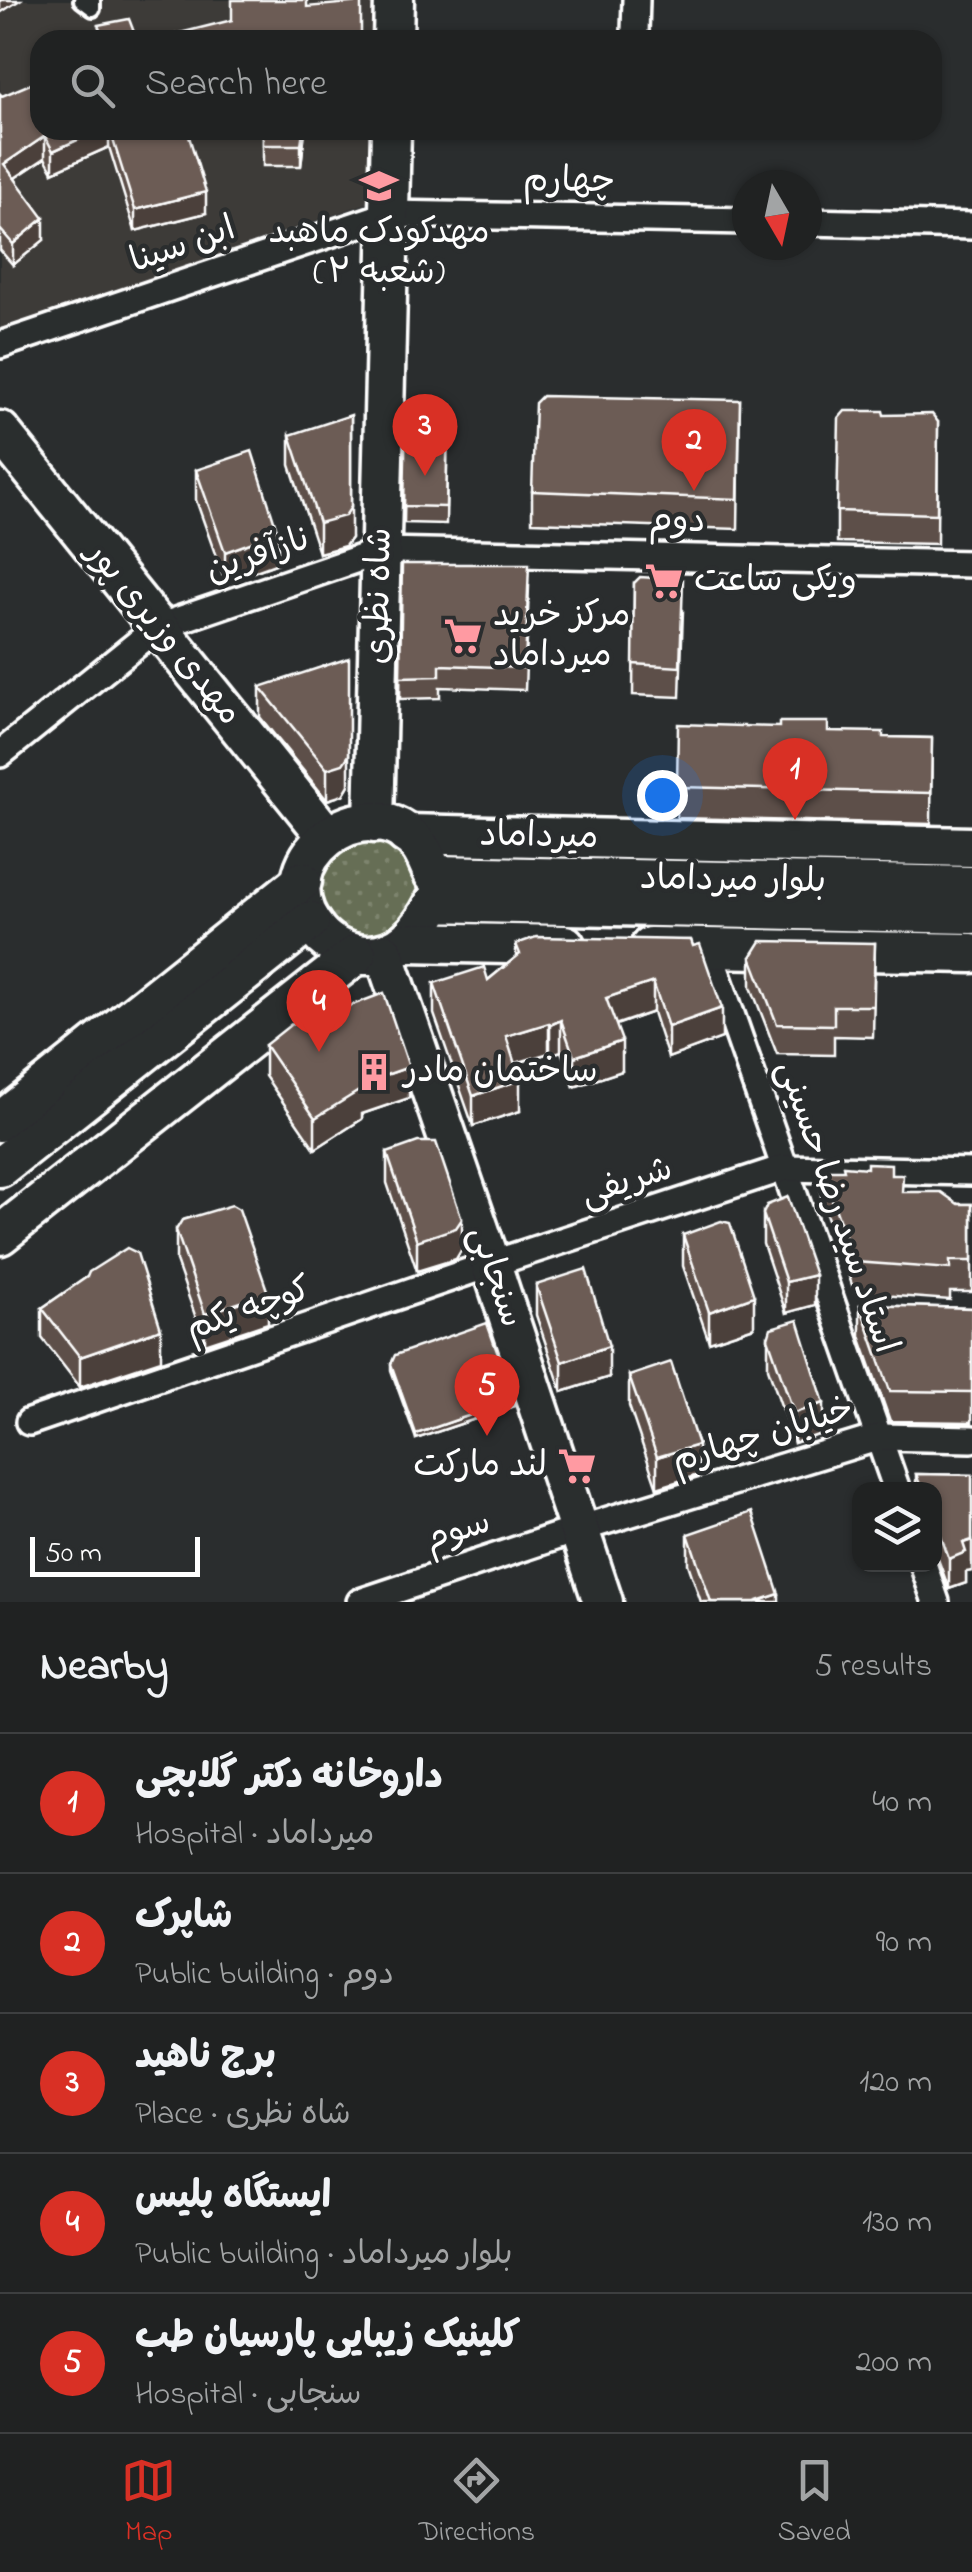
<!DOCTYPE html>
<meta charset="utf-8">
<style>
:root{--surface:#202222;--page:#2d2f2f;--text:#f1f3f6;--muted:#a2a4a5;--line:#3d3f40;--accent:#d93025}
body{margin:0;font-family:"Indie Flower","Playpen Sans Arabic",sans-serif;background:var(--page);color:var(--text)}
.controls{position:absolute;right:30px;bottom:30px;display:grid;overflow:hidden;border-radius:20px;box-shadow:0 2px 8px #0004}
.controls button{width:90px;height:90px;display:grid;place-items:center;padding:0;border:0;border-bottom:2px solid var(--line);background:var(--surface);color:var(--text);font:50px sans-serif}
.compass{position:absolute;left:732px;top:170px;width:90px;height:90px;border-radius:50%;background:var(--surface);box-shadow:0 2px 8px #0004;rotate:171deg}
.scale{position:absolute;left:30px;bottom:25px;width:170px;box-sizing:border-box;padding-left:10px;border:5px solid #fff;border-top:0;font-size:28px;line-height:35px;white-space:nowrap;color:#fff;-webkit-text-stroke:8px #2a2d2e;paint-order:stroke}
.you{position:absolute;left:662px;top:795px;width:35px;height:35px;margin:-25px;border:8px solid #fff;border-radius:50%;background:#1a73e8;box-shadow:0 0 0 15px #1a73e833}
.badge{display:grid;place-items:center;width:65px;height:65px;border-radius:50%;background:var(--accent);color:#fff;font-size:32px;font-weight:700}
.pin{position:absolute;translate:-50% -82px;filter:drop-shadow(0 2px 5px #0008)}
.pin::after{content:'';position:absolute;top:52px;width:35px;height:30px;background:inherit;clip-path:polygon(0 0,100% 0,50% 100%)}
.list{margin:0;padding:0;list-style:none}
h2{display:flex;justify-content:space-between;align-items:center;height:130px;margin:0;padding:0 40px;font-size:42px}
h2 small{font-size:32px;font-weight:400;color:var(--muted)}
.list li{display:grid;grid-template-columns:65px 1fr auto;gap:30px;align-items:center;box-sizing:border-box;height:140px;padding:0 40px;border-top:2px solid var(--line)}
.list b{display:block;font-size:38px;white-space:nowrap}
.list p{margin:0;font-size:32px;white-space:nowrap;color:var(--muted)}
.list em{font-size:32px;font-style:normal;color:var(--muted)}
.icon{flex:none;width:55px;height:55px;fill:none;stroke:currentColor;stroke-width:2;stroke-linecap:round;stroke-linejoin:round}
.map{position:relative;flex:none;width:972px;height:1602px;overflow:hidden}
.search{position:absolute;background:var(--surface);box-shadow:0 2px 8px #0004;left:30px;right:30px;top:30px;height:110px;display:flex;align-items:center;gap:25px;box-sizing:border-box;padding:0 35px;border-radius:30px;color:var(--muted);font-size:38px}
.sheet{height:830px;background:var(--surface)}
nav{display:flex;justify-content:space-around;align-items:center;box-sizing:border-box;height:140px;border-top:2px solid var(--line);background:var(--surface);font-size:28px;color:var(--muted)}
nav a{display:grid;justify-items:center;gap:5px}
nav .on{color:var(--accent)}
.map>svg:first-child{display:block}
</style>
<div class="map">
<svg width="972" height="1602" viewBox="0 0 972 1602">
<defs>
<pattern id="grass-dots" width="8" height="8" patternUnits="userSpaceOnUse" patternTransform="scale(2.5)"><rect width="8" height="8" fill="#666e54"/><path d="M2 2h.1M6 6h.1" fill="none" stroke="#7d846e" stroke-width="1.8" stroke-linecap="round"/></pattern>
</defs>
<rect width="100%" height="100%" fill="#2a2d2e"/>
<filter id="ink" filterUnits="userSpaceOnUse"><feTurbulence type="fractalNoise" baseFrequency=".01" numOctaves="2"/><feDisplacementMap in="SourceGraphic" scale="20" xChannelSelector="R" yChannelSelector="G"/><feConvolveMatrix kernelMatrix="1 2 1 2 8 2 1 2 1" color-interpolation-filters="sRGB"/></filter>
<g filter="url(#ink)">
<polygon fill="#3e3b39" points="0,0 372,0 372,40 40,40 40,130 373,130 373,201 0,331"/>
<path fill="url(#grass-dots)" stroke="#b2b6aa" stroke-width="2.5" d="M362,837C371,839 384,840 393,844C403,849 407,859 411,868C413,873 416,878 417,883C425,923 365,956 336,926C325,914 320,910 319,893C315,857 335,854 362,837Z"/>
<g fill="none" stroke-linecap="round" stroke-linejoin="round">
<g stroke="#fff" stroke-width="20">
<polyline id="lane" points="81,0 93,9 93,0"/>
</g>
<g stroke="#fff" stroke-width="32">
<g id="street">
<polyline points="635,32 636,0"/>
<polyline points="807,222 972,226"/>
<polyline points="0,345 389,214 747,221"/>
<polyline points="0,754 158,627 381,551 972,564"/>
<polyline points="708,948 897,1490"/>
<polyline points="29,1422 491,1264 784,1168 972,1172"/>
<polyline points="923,1564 936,1602"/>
<polyline points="360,1602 579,1529 880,1437 972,1439"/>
</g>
</g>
<g stroke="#fff" stroke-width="45">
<g id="secondary">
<polyline points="393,40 394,0"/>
<polyline points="0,431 327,836"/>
<polyline points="374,823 391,130"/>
<polyline points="406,834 972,847"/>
<path d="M972,886L434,875C429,866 426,855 420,847C370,779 257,862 318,932C329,945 347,954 365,955C401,956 420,931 435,902L972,914"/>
<polyline points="407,942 565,945"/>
<polyline points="650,947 972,953"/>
<polyline points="384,953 491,1264 603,1602"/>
<polyline points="0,1122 302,881"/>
<polyline points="0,1167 310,921"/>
<polyline points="0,1235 357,954"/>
</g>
</g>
<use href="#lane" stroke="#2a2d2e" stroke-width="12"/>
<use href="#street" stroke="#2a2d2e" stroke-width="25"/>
<use href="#secondary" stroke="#2a2d2e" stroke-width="38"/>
</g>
<g fill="#5d4f48" stroke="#fff" stroke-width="2.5">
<polygon points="0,94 40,130 187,130 206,213 135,231 109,147 53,172 45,158 15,178 44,240 13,265 0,250"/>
<polygon points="263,130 305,130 301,166 263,166"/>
<polygon points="740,400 738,529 532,522 532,491"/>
<polygon points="406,411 448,412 446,524 404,523"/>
<polygon points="884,415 938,422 937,544 837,542 837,511"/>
<polygon points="290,435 351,538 345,546 319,553 290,465"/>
<polygon points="196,470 278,563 225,582 196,500"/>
<polygon points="402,564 529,586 525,690 440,687 440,698 400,699"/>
<polygon points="634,583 683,610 680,697 633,695"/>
<polygon points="260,687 349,785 343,795 327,800 260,717"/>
<polygon points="828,731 883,737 932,738 931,824 677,818 677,787"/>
<polygon points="691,940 722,1038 668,1058 653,1012 616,1025 622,1071 574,1087 561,1051 550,1055 549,1053 515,1064 520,1111 473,1126 434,1014 434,983 488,980 516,957 516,944"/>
<polygon points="875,943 873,1037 834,1036 834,1055 777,1054 751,987 751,957"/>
<polygon points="334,1012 409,1098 362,1114 362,1119 315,1149 265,1076 265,1045"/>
<polygon points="387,1153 462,1249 456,1259 417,1271 387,1183"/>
<polygon points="821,1170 891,1175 903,1192 958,1204 972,1204 972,1292 950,1292 950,1300 855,1293 821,1200"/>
<polygon points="763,1214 815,1305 786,1313 763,1244"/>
<polygon points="176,1230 268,1323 205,1344 176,1261"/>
<polygon points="683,1235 754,1327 709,1342 683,1266"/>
<polygon points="87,1277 161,1360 80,1387 42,1338 42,1308"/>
<polygon points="536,1285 609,1377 562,1392 536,1315"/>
<polygon points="860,1305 972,1308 972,1422 890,1421 860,1336"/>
<polygon points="768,1338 824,1433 794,1443 768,1368"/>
<polygon points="391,1364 514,1406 416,1439 391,1370"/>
<polygon points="629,1376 698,1475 657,1488 629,1406"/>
<polygon points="916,1474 972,1475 972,1571 966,1572 966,1583 949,1589 938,1559 934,1554 934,1490 916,1490"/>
<polygon points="688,1534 779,1602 701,1602 688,1564"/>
</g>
<g fill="#4c403b" stroke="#fff" stroke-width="2.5">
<polygon points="0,0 20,0 0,13"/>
<polygon points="99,130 109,130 109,147 53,172 53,151"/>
<polygon points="303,130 305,130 301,166 301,145"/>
<polygon points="45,136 45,158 4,185 4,164"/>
<polygon points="206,192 206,213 135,231 135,210"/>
<polygon points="44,218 44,240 13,265 13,244"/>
<polygon points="351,415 351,538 345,546 319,553 319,523"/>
<polygon points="278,533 278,563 225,582 225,552"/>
<polygon points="349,755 349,785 343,795 327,800 327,769"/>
<polygon points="653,982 653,1012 606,1028 606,998"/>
<polygon points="722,1008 722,1038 668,1058 668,1027"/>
<polygon points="561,1020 561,1051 550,1055 550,1025"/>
<polygon points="549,1023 549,1053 506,1066 506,1036"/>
<polygon points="622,1041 622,1071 574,1087 574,1057"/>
<polygon points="409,1067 409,1098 362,1114 362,1119 315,1149 315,1118 360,1084"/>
<polygon points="520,1080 520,1111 473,1126 473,1096"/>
<polygon points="462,1219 462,1249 456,1259 417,1271 417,1241"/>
<polygon points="815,1275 815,1305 786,1313 786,1282"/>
<polygon points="268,1293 268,1323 205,1344 205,1314"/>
<polygon points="754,1296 754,1327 709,1342 709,1312"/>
<polygon points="161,1329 161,1360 80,1387 80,1357"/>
<polygon points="609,1346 609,1377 562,1392 562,1362"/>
<polygon points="514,1400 514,1406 416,1439 416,1434"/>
<polygon points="824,1403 824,1433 794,1443 794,1413"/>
<polygon points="698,1445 698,1475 657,1488 657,1457"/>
<polygon points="972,1540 972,1571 966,1572 966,1583 949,1589 949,1559 963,1543"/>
<polygon points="779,1594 779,1602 755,1602"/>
</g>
<g fill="#6c5c54" stroke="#fff" stroke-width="2.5">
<polygon points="232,0 307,0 307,7 361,2 361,40 152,40 232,20"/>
<polygon points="129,19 137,40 104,40 98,25"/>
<polygon points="40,80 40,130 99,130 53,151 45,136 4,164 44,218 13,244 0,229 0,94 2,96"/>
<polygon points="110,130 187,130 206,192 135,210"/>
<polygon points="263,130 303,130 301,145 263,145"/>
<polygon points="542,396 740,400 738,499 532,491 535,403"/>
<polygon points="406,411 448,412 446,507 404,506"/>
<polygon points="845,411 883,411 884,415 932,414 938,422 937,514 837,511 839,418"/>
<polygon points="351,415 351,507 345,516 319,523 290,435"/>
<polygon points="252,451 278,533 225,552 196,470"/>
<polygon points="402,564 529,564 525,668 440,665 440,676 400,677"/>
<polygon points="640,577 683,580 680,667 633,664 634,583"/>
<polygon points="349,658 349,755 343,764 327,769 260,687"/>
<polygon points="779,722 828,722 828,731 883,732 883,737 932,738 931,793 677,787 678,724 779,727"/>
<polygon points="536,937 691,940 693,946 700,944 722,1008 668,1027 653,982 606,998 622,1041 574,1057 561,1020 550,1025 549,1023 506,1036 520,1080 473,1096 434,983 484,967 488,980 520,954 516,944"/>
<polygon points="761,941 875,943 873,1006 834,1006 834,1025 777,1024 751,957"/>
<polygon points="384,993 409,1067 360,1084 362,1089 315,1118 265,1045 328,995 334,1012"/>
<polygon points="418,1142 436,1142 462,1219 456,1228 417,1241 387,1153"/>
<polygon points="867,1163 891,1164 891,1175 903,1175 902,1192 941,1192 958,1204 972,1204 972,1261 950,1261 950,1269 855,1262 821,1170 844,1170 843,1166 867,1168"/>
<polygon points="788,1197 815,1275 786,1282 763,1214 767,1205"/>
<polygon points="232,1205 239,1209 268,1293 205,1314 176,1230 182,1220"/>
<polygon points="721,1221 730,1223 754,1296 709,1312 683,1235"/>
<polygon points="127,1248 137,1253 161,1329 80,1357 42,1308 87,1277 89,1272"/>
<polygon points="586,1269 609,1346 562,1362 536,1285"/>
<polygon points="860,1305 972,1308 972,1392 890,1391"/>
<polygon points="798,1320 824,1403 794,1413 768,1338 771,1328"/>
<polygon points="487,1323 514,1400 416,1434 391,1364 395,1355"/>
<polygon points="671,1362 698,1445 657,1457 629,1376"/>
<polygon points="916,1474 972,1475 972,1540 963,1543 966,1552 949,1559 938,1528 934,1524 934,1490 922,1490"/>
<polygon points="752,1512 779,1594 755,1602 711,1602 688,1534"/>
</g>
</g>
<defs>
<g id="school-bare" transform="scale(3)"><path d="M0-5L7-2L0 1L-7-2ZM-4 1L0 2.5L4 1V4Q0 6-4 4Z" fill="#ff9aa2" stroke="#2a2d2e" stroke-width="2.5" paint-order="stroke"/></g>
<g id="supermarket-bare" transform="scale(3)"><path d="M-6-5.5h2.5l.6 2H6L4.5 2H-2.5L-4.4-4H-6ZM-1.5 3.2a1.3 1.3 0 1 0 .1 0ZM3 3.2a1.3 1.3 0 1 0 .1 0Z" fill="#ff9aa2" stroke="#2a2d2e" stroke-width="2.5" paint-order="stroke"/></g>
<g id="building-bare" transform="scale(3)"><path d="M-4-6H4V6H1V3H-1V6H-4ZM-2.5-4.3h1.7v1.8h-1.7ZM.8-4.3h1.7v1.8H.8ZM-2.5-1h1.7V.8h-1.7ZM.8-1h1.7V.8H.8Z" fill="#ff9aa2" stroke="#2a2d2e" stroke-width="2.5" paint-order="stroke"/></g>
</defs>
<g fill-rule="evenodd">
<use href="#school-bare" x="379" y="186"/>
<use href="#supermarket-bare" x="664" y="581"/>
<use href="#supermarket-bare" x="463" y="636"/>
<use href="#building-bare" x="374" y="1072"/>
<use href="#supermarket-bare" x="577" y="1466"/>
</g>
<g text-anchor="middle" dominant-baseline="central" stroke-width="9" stroke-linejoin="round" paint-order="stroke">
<g font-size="35" fill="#fff" stroke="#2a2d2e">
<text transform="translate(569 182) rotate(1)">چهارم</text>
<text transform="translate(183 246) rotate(-19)">ابن سینا</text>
<text transform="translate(677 522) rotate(1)">دوم</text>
<text transform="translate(258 556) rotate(-19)">نازآفرین</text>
<text transform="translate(380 596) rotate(-89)">شاه نظری</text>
<text transform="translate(163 634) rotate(51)">مهدی وزیری پور</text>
<text transform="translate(539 837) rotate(1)">میرداماد</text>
<text transform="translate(733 881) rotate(1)">بلوار میرداماد</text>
<text transform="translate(627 1183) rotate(-18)">شریفی</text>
<text transform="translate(836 1207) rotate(71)">استاد سید رضا حسینی</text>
<text transform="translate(495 1277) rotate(71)">سنجابی</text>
<text transform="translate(249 1310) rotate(-19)">کوچه یکم</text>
<text transform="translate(763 1436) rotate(-17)">خیابان چهارم</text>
<text transform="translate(458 1532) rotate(-18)">سوم</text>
</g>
<g font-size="35" fill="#fff" stroke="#2a2d2e" text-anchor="start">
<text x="379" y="233" text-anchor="middle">مهدکودک ماهبد<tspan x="379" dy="40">(شعبه ۲)</tspan></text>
<text x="694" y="581">ویکی ساعت</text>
<text x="493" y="616">مرکز خرید<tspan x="493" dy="40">میرداماد</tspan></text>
<text x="404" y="1072">ساختمان مادر</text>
<text x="547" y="1466" text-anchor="end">لند مارکت</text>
</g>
</g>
</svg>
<div class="controls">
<button><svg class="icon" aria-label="layers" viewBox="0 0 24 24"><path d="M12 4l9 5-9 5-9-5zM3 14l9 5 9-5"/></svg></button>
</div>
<svg class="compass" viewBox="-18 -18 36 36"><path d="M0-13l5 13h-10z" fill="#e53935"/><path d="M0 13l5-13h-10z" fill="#a2a4a5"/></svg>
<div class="scale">50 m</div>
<div class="you"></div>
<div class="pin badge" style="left:795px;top:820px">1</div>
<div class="pin badge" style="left:694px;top:491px">2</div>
<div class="pin badge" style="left:425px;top:476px">3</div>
<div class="pin badge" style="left:319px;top:1052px">4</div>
<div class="pin badge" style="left:487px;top:1436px">5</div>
<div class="search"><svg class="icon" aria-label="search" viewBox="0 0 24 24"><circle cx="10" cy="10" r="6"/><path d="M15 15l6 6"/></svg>Search here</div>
</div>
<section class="sheet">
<h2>Nearby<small>5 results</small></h2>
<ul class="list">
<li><span class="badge">1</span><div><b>داروخانه دکتر گلابچی</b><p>Hospital · میرداماد</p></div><em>40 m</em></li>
<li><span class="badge">2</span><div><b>شاپرک</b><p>Public building · دوم</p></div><em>90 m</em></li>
<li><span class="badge">3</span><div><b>برج ناهید</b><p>Place · شاه نظری</p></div><em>120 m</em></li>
<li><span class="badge">4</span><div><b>ایستگاه پلیس</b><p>Public building · بلوار میرداماد</p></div><em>130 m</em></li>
<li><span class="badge">5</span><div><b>کلینیک زیبایی پارسیان طب</b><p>Hospital · سنجابی</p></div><em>200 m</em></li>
</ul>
</section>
<nav>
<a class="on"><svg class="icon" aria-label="map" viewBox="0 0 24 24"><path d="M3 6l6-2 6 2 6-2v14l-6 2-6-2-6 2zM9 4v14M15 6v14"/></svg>Map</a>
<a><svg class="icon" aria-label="directions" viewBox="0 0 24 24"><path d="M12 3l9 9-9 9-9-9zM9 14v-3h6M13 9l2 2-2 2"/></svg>Directions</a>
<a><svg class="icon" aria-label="saved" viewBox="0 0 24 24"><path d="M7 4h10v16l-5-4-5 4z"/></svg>Saved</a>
</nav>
